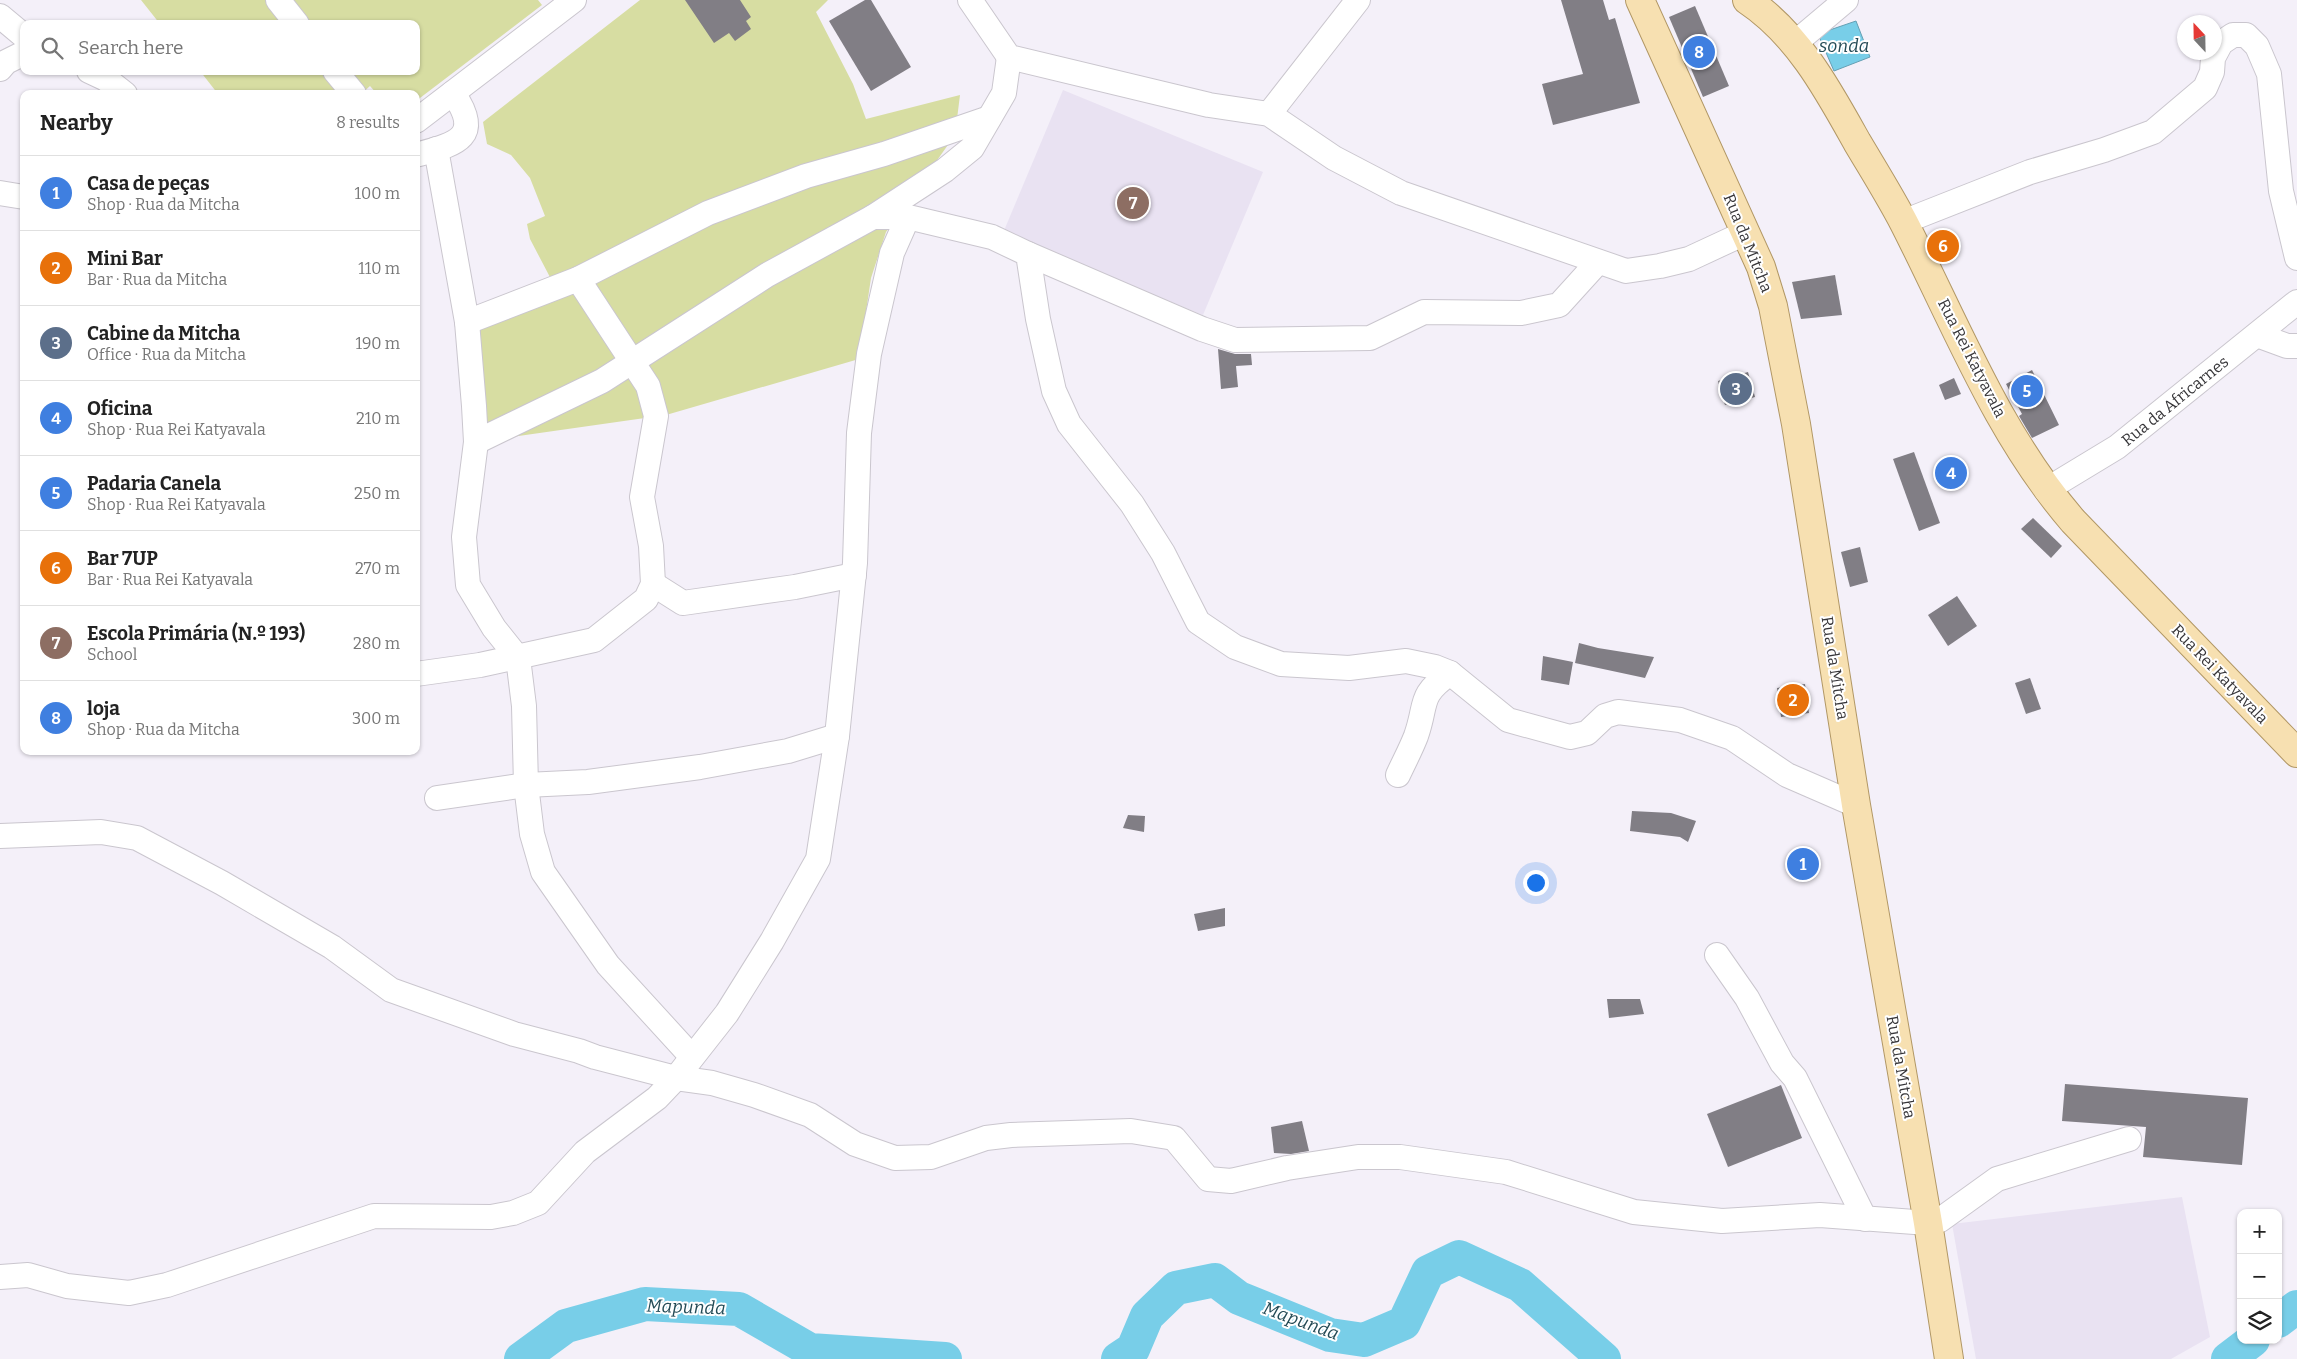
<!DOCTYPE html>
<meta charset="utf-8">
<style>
:root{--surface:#fff;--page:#f2f2f2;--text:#222;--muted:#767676;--line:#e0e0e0;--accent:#8b7a1f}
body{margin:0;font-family:Bitter,serif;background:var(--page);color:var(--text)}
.controls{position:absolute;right:15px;bottom:15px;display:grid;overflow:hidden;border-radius:10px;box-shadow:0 1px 4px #0004}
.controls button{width:45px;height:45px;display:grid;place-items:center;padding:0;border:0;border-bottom:1px solid var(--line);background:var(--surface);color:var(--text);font:25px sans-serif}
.compass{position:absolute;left:2177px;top:15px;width:45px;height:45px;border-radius:50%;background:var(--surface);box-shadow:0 1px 4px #0004;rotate:338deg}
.you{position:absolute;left:1535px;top:882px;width:18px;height:18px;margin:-12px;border:4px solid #fff;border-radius:50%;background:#1a73e8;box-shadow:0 0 0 8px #1a73e833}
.badge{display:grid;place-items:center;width:32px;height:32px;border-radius:50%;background:var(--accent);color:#fff;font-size:16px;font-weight:700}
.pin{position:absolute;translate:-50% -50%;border:2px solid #fff;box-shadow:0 1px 5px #0006}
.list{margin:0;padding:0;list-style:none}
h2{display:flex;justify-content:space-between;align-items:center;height:65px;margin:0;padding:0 20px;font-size:21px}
h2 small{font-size:16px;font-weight:400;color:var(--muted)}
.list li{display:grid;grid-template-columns:32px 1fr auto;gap:15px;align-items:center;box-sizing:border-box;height:75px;padding:0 20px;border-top:1px solid var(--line)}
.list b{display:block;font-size:19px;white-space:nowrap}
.list p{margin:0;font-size:16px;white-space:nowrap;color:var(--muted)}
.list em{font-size:16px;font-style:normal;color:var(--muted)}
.icon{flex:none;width:28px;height:28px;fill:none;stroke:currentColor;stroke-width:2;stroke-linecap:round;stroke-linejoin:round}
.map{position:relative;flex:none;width:2297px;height:1359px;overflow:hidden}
.search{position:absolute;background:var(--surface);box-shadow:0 1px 4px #0004;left:20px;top:20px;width:400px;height:55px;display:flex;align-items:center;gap:12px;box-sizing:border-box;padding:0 18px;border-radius:10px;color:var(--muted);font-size:19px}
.panel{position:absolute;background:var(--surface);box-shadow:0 1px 4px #0004;left:20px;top:90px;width:400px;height:665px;border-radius:10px}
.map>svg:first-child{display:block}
</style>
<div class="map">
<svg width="2297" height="1359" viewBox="0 0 2297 1359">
<rect width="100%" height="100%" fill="#f4f0f9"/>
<g fill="#e9e2f2">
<polygon points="1063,90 1263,172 1203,315 1003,233"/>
<polygon points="2182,1197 2210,1337 2171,1359 1976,1359 1952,1224"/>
</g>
<g fill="#d7dda2">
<polygon points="141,0 538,0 542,5 416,101 416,94 377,94 370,86 361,94 218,94 200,71 416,71 416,24 160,24"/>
<polygon points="640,0 828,0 816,12 853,84 866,119 960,95 955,135 886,232 871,278 859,359 666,415 476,442 479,317 552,281 530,239 527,224 545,216 530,178 511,155 487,144 483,122"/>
</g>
<polygon fill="#78cee8" stroke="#64a0b4" points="1856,21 1870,57 1834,71 1818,34"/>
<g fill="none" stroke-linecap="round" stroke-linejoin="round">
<polyline stroke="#64a0b4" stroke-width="5.5" points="933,1359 937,1357"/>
<g stroke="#78cee8" stroke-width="34">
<polyline points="2278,1321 2297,1307"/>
<polyline points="521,1359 566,1326 645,1304 739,1309 810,1350 945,1359"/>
<polyline points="1118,1359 1133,1349 1147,1316 1176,1288 1215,1280 1239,1298 1330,1335 1364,1340 1404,1323 1428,1272 1459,1257 1520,1285 1604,1359"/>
<polyline points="2228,1359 2253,1340"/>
</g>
</g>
<g fill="#817e85">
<polygon points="685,0 740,0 751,17 746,21 751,29 735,41 729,33 714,43"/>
<polygon points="865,0 871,0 911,67 871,91 829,21"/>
<polygon points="1561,0 1603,0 1609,20 1615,18 1640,103 1553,125 1542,84 1583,74"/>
<polygon points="1695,6 1729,86 1703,97 1669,17"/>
<polygon points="1940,234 1955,241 1940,261 1934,249"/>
<polygon points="1835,275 1842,315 1801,319 1792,282"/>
<polygon points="1218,349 1235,354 1251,354 1252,365 1236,366 1238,387 1221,389"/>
<polygon points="2032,370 2059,425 2032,438 2019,416 2022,414 2006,384"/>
<polygon points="1748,372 1755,397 1725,405 1718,381"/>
<polygon points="1954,378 1961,394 1945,400 1939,385"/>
<polygon points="1914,452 1940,523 1919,531 1893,459"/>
<polygon points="2033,518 2062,546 2051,558 2021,529"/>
<polygon points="1860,547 1868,582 1850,587 1841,552"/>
<polygon points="1957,596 1977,626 1948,646 1928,615"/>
<polygon points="1579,643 1598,648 1654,657 1645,678 1575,663"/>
<polygon points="1543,656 1573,662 1569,685 1541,680"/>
<polygon points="2030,678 2041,709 2026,714 2015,683"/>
<polygon points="1805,684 1809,713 1781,717 1777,688"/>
<polygon points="1632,811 1671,813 1696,821 1688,842 1680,837 1630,831"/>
<polygon points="1128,815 1145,816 1144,832 1123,828"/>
<polygon points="1225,908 1225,926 1198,931 1194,914"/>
<polygon points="1607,999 1640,999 1644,1014 1609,1018"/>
<polygon points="2065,1084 2248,1098 2242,1165 2143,1157 2146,1127 2062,1121"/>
<polygon points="1781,1085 1802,1138 1728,1167 1707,1114"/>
<polygon points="1302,1121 1309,1151 1291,1154 1274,1153 1271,1127"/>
</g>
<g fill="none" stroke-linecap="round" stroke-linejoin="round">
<g stroke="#cac6ce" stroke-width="26">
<g id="minor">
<polyline points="278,0 297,24"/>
<polyline points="970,0 1009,57 1209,105 1269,114 1334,158 1401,193 1626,271 1660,266 1689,259 1745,233"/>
<polyline points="0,16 24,36"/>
<polyline points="1795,43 1846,0"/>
<polyline points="0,69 6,62 24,53"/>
<polyline points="89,71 106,79 125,94"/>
<polyline points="335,71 354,94"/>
<polyline points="1269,114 1358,0"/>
<polyline points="416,121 574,0"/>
<polyline points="436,149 467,322 474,406 476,442 464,537 468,585 494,628 518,658 524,706 526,785 532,834 543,872 608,965 692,1057"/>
<path d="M416,155C456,144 484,138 453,93"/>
<polyline points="0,193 24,197"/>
<polyline points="873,217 908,217 992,237 1028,254 1038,319 1054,391 1069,424 1132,504 1163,553 1198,622 1235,647 1281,664 1349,668 1406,661 1435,667 1450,673 1508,720 1570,737 1587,733 1605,716 1618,712 1680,720 1732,738 1787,775 1856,805"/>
<polyline points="1903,222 2030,172 2104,150 2153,132 2205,88 2212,72 2213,58 2221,43 2233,35 2246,35 2257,46 2269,74 2281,191 2297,258"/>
<polyline points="1028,254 1202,329 1235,340 1370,338 1424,312 1521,313 1559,305 1598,262"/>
<polyline points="467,322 578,279 708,213 806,176 884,154 989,118"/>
<polyline points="2257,335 2287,346 2297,346"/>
<polyline points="476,442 602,381 767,275 873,217 945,170 972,148 1004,93 1009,57"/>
<polyline points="2046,490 2117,447 2297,302"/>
<polyline points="653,584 683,603 795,587 854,575"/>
<polyline points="416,674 480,665 594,640 646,599 653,584 651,546 642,497 656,416 648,386 578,279"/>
<path d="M1398,775C1404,762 1411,749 1416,736C1428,702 1417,697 1450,673"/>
<polyline points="437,798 526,785 588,782 700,767 788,751 837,736"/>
<polyline points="0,836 101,832 137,838 222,883 332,947 391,990 514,1034 579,1051 595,1057 676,1078 712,1083 754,1095 810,1115 855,1144 895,1158 931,1157 986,1138 1011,1135 1131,1131 1174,1138 1208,1179 1231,1181 1287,1168 1358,1157 1400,1157 1506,1172 1634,1212 1722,1221 1820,1215 1928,1223 1940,1220 1997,1179 2129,1139"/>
<polyline points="1717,955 1747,998 1782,1063 1795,1078 1865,1219"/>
<polyline points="0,1277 28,1275 67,1286 129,1293 167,1285 374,1216 491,1217 513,1213 538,1203 585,1152 657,1098 676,1078 727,1013 772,941 818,859 837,736 855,563 859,433 869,354 892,253 908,217"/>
</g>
</g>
<g stroke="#b19765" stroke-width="30">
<g id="major">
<polyline points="1640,0 1761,267 1773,306 1796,424 1856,805 1928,1223 1949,1359"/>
<path d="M1747,0C1798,34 1828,90 1857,142C1873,169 1890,196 1904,223C1956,325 1998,434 2073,521L2297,753"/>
</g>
</g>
<use href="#minor" stroke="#fff" stroke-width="24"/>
<use href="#major" stroke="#f7e0b1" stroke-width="28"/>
</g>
<g text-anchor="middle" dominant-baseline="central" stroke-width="4" stroke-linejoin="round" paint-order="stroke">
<g font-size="16" fill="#373639" stroke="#fff">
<text transform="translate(1748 243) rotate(68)">Rua da Mitcha</text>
<text transform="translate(1972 358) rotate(63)">Rua Rei Katyavala</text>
<text transform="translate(2175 401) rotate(-39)">Rua da Africarnes</text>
<text transform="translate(1835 668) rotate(81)">Rua da Mitcha</text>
<text transform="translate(2220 674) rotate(46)">Rua Rei Katyavala</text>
<text transform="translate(1901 1067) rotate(80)">Rua da Mitcha</text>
</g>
<g font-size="18" font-style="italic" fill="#244b56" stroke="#fff">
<text x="1844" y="46">sonda</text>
<text transform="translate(686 1307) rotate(2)">Mapunda</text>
<text transform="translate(1301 1321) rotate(20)">Mapunda</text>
</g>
</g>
</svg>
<div class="controls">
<button>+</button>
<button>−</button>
<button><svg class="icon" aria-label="layers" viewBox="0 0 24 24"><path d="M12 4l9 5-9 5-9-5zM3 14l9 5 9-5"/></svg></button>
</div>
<svg class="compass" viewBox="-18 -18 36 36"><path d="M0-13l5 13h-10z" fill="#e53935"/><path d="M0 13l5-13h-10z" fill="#767676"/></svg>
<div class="you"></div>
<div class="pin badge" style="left:1803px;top:864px;background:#3f7fe0">1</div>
<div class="pin badge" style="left:1793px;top:700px;background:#e8710a">2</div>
<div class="pin badge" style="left:1736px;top:389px;background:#5c6f8a">3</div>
<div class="pin badge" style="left:1951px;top:473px;background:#3f7fe0">4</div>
<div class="pin badge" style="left:2027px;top:391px;background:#3f7fe0">5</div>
<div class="pin badge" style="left:1943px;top:246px;background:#e8710a">6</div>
<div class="pin badge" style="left:1133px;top:203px;background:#8d6e63">7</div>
<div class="pin badge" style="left:1699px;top:52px;background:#3f7fe0">8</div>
<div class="search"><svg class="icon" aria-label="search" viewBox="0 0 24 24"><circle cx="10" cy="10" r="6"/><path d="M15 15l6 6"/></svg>Search here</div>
<section class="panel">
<h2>Nearby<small>8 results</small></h2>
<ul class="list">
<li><span class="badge" style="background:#3f7fe0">1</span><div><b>Casa de peças</b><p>Shop · Rua da Mitcha</p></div><em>100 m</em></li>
<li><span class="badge" style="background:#e8710a">2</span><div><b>Mini Bar</b><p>Bar · Rua da Mitcha</p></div><em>110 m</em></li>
<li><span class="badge" style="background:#5c6f8a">3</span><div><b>Cabine da Mitcha</b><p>Office · Rua da Mitcha</p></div><em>190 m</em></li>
<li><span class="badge" style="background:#3f7fe0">4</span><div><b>Oficina</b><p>Shop · Rua Rei Katyavala</p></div><em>210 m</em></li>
<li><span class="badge" style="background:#3f7fe0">5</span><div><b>Padaria Canela</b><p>Shop · Rua Rei Katyavala</p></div><em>250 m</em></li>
<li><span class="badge" style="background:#e8710a">6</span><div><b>Bar 7UP</b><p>Bar · Rua Rei Katyavala</p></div><em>270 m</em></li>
<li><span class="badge" style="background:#8d6e63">7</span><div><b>Escola Primária (N.º 193)</b><p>School</p></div><em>280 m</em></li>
<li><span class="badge" style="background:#3f7fe0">8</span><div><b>loja</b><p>Shop · Rua da Mitcha</p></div><em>300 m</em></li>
</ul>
</section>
</div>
